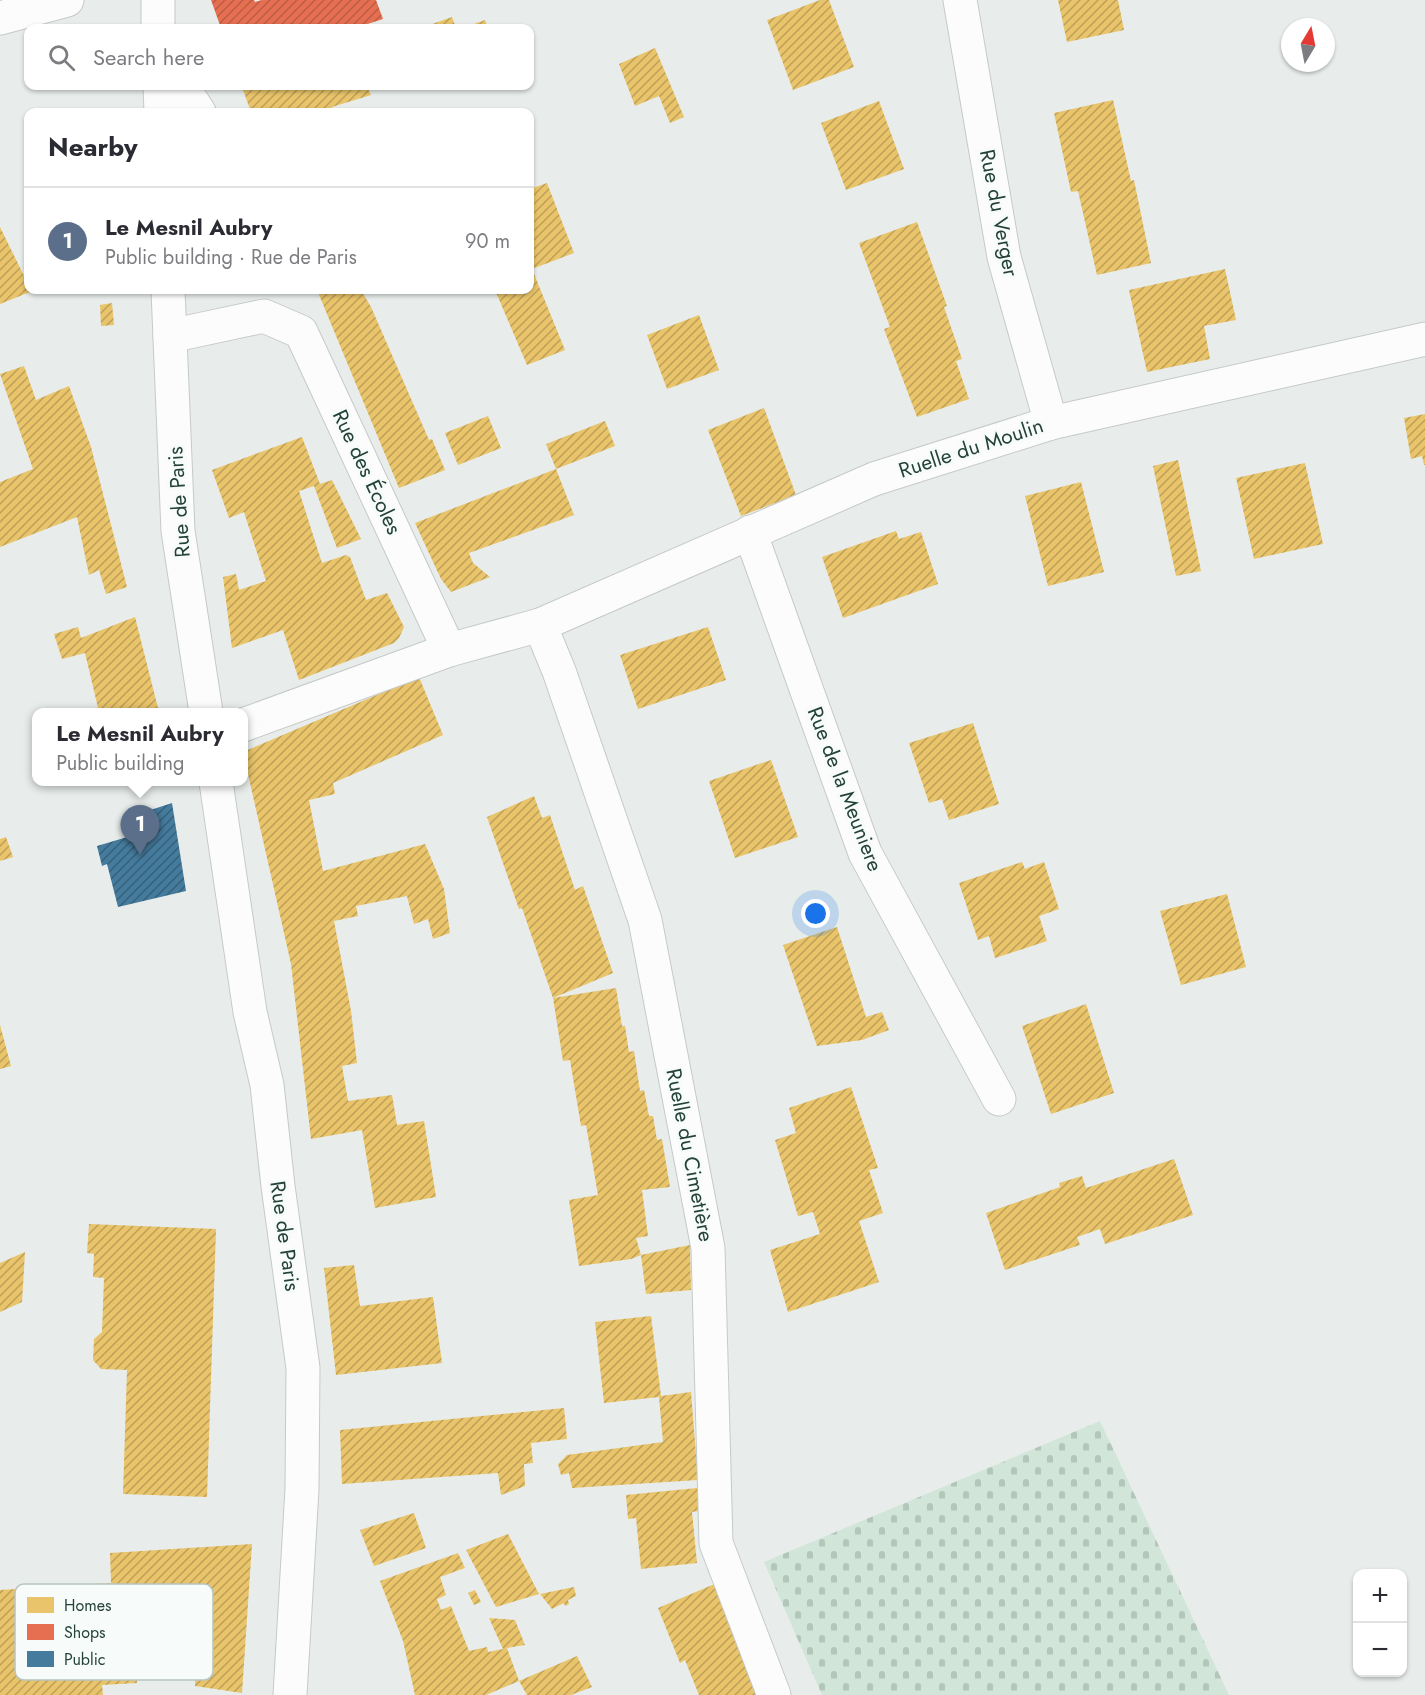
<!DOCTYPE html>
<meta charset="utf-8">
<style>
:root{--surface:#fff;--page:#f7f7f7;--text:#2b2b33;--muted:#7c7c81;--line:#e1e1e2;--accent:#697e78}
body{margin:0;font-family:Jost,sans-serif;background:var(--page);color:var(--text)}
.controls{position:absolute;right:18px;bottom:18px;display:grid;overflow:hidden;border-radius:12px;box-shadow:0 2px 4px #0004}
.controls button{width:54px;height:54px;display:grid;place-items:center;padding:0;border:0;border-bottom:2px solid var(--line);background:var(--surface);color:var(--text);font:30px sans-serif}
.compass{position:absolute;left:1281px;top:18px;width:54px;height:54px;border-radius:50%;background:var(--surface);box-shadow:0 2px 4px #0004;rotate:10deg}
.you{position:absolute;left:816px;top:914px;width:21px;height:21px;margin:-15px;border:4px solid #fff;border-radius:50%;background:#1a73e8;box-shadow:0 0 0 9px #1a73e833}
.badge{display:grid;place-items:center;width:39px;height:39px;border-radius:50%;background:var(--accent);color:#fff;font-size:20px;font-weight:700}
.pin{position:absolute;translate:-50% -50px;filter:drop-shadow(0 2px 3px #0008)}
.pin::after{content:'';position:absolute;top:32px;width:21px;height:18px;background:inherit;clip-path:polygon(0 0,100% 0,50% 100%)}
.popup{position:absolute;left:32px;top:708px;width:216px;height:78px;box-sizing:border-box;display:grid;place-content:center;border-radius:12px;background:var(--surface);filter:drop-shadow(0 2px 4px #0005);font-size:20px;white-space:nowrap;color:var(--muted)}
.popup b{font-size:22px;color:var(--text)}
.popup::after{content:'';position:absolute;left:50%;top:100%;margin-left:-12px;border:12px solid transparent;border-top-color:var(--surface)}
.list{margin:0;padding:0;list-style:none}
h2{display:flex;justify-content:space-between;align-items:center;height:78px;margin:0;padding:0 24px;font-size:26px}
h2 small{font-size:20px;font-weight:400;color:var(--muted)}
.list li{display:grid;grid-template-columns:39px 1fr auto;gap:18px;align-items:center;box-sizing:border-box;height:108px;padding:0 24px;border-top:2px solid var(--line)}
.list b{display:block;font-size:22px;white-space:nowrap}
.list p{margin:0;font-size:20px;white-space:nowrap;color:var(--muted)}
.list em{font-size:20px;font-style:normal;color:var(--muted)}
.icon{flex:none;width:33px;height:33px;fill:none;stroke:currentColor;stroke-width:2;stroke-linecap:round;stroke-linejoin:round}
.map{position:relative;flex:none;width:1425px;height:1695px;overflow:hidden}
.search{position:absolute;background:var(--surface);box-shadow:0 2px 4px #0004;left:24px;top:24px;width:510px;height:66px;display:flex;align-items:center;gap:15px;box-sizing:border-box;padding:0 21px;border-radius:12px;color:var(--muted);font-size:22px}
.panel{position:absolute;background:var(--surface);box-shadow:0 2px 4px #0004;left:24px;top:108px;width:510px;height:186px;border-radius:12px}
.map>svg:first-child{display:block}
</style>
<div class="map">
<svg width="1425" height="1695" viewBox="0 0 1425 1695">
<defs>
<pattern id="cemetery-stones" width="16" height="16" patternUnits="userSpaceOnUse" patternTransform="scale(1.5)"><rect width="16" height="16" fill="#d1e6d8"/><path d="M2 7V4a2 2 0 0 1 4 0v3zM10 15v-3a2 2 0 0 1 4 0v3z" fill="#b3c6ba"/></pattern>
<pattern id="homes-hatch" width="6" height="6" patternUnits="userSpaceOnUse" patternTransform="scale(1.5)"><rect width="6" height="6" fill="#e9c46a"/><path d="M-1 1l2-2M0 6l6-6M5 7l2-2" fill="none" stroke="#bda158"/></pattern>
<pattern id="shops-hatch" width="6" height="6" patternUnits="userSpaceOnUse" patternTransform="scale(1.5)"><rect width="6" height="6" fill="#e76f51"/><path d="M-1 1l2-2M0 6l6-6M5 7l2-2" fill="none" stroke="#bb5d44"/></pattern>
<pattern id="public-hatch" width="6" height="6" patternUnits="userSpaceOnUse" patternTransform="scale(1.5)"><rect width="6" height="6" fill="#457b9d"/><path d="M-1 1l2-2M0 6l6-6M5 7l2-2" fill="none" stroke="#36617a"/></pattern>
</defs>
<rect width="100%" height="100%" fill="#e8edeb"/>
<polygon fill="url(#cemetery-stones)" points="1100,1421 1229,1695 822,1695 764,1562"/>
<g fill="url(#homes-hatch)">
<polygon points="820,0 829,0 854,67 793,90 767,20"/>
<polygon points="1058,0 1118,0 1124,30 1067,42"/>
<polygon points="452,17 456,28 421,28"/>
<polygon points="485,20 488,28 463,28"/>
<polygon points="655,48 684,117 670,123 659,96 635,106 619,64"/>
<polygon points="256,86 367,86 371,95 332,107 333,112 251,112 243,90"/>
<polygon points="1113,100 1131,181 1134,180 1151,263 1097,275 1078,191 1071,192 1054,113"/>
<polygon points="879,101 904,169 846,190 821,123"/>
<polygon points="547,183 574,253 532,269 565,350 527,365 495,290 530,290 530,189"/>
<polygon points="917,222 947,306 944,307 962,359 956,361 969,399 917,417 884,329 890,327 859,243"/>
<polygon points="0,227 28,284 28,290 35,290 0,304"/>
<polygon points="1225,269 1236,320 1204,326 1210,359 1147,372 1129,290"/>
<polygon points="317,290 361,290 371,307 429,440 432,439 445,470 399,488"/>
<polygon points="112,303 114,325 101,326 100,305"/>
<polygon points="699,315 719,370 667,389 647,335"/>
<polygon points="24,366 36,400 69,386 91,447 127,587 106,594 99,570 89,575 77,517 0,547 0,482 33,469 0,374"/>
<polygon points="764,408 796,495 741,516 708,430"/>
<polygon points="1425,414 1425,465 1424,465 1422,456 1411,459 1404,418"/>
<polygon points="488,416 501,448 458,465 445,433"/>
<polygon points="605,421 615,446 556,469 546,444"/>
<polygon points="302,437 320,484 332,480 361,539 337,548 314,486 299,491 322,563 346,555 350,557 366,600 387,593 404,627 399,638 394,643 299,680 283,630 232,648 223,577 236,574 239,590 266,581 244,512 229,518 212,470"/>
<polygon points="1178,460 1201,571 1176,576 1153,466"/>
<polygon points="1305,463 1323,544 1254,559 1236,478"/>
<polygon points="556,469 574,515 469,553 473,563 490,577 451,592 441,579 415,523"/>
<polygon points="1081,482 1104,572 1048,586 1025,496"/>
<polygon points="896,531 899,539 921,532 938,584 843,618 822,557"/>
<polygon points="135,617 159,712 99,712 85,653 62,659 54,634 78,627 81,638"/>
<polygon points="708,627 726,680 638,709 620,655"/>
<polygon points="419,677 443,735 333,783 335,794 309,800 323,871 425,844 444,889 450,933 433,939 428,919 414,924 407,896 356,906 358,916 334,921 351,1011 357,1063 342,1066 348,1101 392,1095 397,1125 424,1121 436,1197 375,1208 362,1130 311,1139 291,964 243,752"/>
<polygon points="973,723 999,804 949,820 942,799 929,803 909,743"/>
<polygon points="771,760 798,837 735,858 709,781"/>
<polygon points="534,796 542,818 550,815 575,890 583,886 613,973 553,998 522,908 519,909 487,817"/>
<polygon points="6,837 13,857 0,861 0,839"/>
<polygon points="1022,862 1025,869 1044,862 1059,909 1039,916 1047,941 995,958 989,936 978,940 959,883"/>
<polygon points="1227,894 1246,967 1181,985 1160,911"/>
<polygon points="837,927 866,1017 882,1012 889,1030 862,1040 817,1046 783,945"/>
<polygon points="616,988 622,1026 625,1026 629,1052 634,1051 640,1091 644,1090 649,1116 653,1116 657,1140 662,1139 670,1187 642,1190 648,1236 636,1238 641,1255 631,1259 579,1266 569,1200 598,1195 586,1125 581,1126 570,1060 563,1061 553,998"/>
<polygon points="1086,1004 1114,1093 1051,1114 1022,1026"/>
<polygon points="0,1025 11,1066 0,1069"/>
<polygon points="851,1087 878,1168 869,1170 883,1213 859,1221 879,1282 788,1312 770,1250 820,1234 813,1212 798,1216 775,1140 796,1133 789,1108"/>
<polygon points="1174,1159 1193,1215 1105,1244 1100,1229 1077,1237 1080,1245 1005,1270 986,1213 1060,1187 1059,1183 1082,1176 1086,1188"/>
<polygon points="89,1224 216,1229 207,1497 123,1494 127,1370 101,1369 93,1360 94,1339 102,1332 104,1278 93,1277 94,1254 87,1253"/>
<polygon points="690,1245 691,1290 646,1294 641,1255"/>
<polygon points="25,1252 22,1302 0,1312 0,1263"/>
<polygon points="354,1265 360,1306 433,1297 442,1363 336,1375 324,1268"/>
<polygon points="651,1316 661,1396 691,1392 698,1480 572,1488 569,1473 561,1475 558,1464 567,1455 663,1442 659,1397 604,1403 595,1322"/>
<polygon points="564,1408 567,1439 531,1443 533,1463 524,1464 525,1486 501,1495 498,1473 342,1484 340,1430"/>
<polygon points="697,1488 699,1511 692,1512 697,1563 641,1569 636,1518 628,1519 626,1495"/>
<polygon points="414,1513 426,1548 374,1566 360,1530"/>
<polygon points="508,1534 539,1594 496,1607 466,1550"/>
<polygon points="252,1544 242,1693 195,1686 198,1618 135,1621 137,1683 102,1685 103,1695 0,1695 0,1590 111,1583 110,1553"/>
<polygon points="458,1553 465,1568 440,1577 446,1595 437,1599 441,1610 451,1606 469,1651 487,1647 488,1652 503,1649 489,1618 515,1620 525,1645 507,1648 519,1681 486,1695 415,1695 403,1641 380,1581"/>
<polygon points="717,1583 763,1692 755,1695 699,1695 685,1660 680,1663 658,1608"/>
<polygon points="574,1587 576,1596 568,1600 569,1604 565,1606 564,1603 552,1609 540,1594"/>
<polygon points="475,1590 481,1602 474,1605 468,1593"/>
<polygon points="577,1656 592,1687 571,1695 527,1695 519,1681"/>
</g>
<g fill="url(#shops-hatch)">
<polygon points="211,0 254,0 255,2 262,0 376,0 383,19 355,28 221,28"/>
<polygon points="242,86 255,86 243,90"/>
</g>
<polygon fill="url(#public-hatch)" points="172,803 186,891 118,907 107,864 102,866 97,846 134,835 129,817"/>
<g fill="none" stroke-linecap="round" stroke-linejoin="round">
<g stroke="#c5cac8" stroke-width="35">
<g id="street">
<polyline points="158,0 158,28"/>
<polyline points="960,0 1004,257 1051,423"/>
<polyline points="0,18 67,0"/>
<polyline points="160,86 161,112"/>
<polyline points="179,86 184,89 199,112"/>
<polyline points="168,290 178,531 206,712"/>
<polyline points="170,336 264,316 301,332 449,650"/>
<polyline points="750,532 865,853 999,1099"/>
<polyline points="540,625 559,671 645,920 708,1248 716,1543 774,1695"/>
<polyline points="243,725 449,650 540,625 874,479 1051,423 1425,339"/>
<polyline points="216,782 250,1012 267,1085 278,1186 303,1368 302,1489 290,1695"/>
</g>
</g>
<use href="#street" stroke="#fcfcfc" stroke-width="33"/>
</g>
<g text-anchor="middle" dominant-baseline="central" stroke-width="6" stroke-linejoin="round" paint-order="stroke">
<g font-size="21" fill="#24423a" stroke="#f7fbf9">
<text transform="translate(999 213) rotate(79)">Rue du Verger</text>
<text transform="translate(971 448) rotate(-18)">Ruelle du Moulin</text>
<text transform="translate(367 472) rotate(65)">Rue des Écoles</text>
<text transform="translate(179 502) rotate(-94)">Rue de Paris</text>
<text transform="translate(845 789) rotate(69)">Rue de la Meuniere</text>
<text transform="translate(690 1155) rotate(79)">Ruelle du Cimetière</text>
<text transform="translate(285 1236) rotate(82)">Rue de Paris</text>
</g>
</g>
<rect x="15" y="1584" width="198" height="96" rx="9" fill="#f7fbf9" stroke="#b8c4c0" stroke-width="1.5"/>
<rect x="27" y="1597" width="27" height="16" fill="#e9c46a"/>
<rect x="27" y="1624" width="27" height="16" fill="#e76f51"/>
<rect x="27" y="1651" width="27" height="16" fill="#457b9d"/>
<g font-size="16" fill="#24423a">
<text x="64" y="1611">Homes</text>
<text x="64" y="1638">Shops</text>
<text x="64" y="1665">Public</text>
</g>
</svg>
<div class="controls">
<button>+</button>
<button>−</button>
</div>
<svg class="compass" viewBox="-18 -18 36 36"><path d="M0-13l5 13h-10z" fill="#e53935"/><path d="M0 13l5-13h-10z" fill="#7c7c81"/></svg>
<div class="you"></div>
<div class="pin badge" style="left:140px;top:855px;background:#5c6f8a">1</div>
<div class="popup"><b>Le Mesnil Aubry</b>Public building</div>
<div class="search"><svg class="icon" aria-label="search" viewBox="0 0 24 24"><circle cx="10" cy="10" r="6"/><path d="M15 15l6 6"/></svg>Search here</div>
<section class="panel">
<h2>Nearby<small></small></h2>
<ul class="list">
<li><span class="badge" style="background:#5c6f8a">1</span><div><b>Le Mesnil Aubry</b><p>Public building · Rue de Paris</p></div><em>90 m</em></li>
</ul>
</section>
</div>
